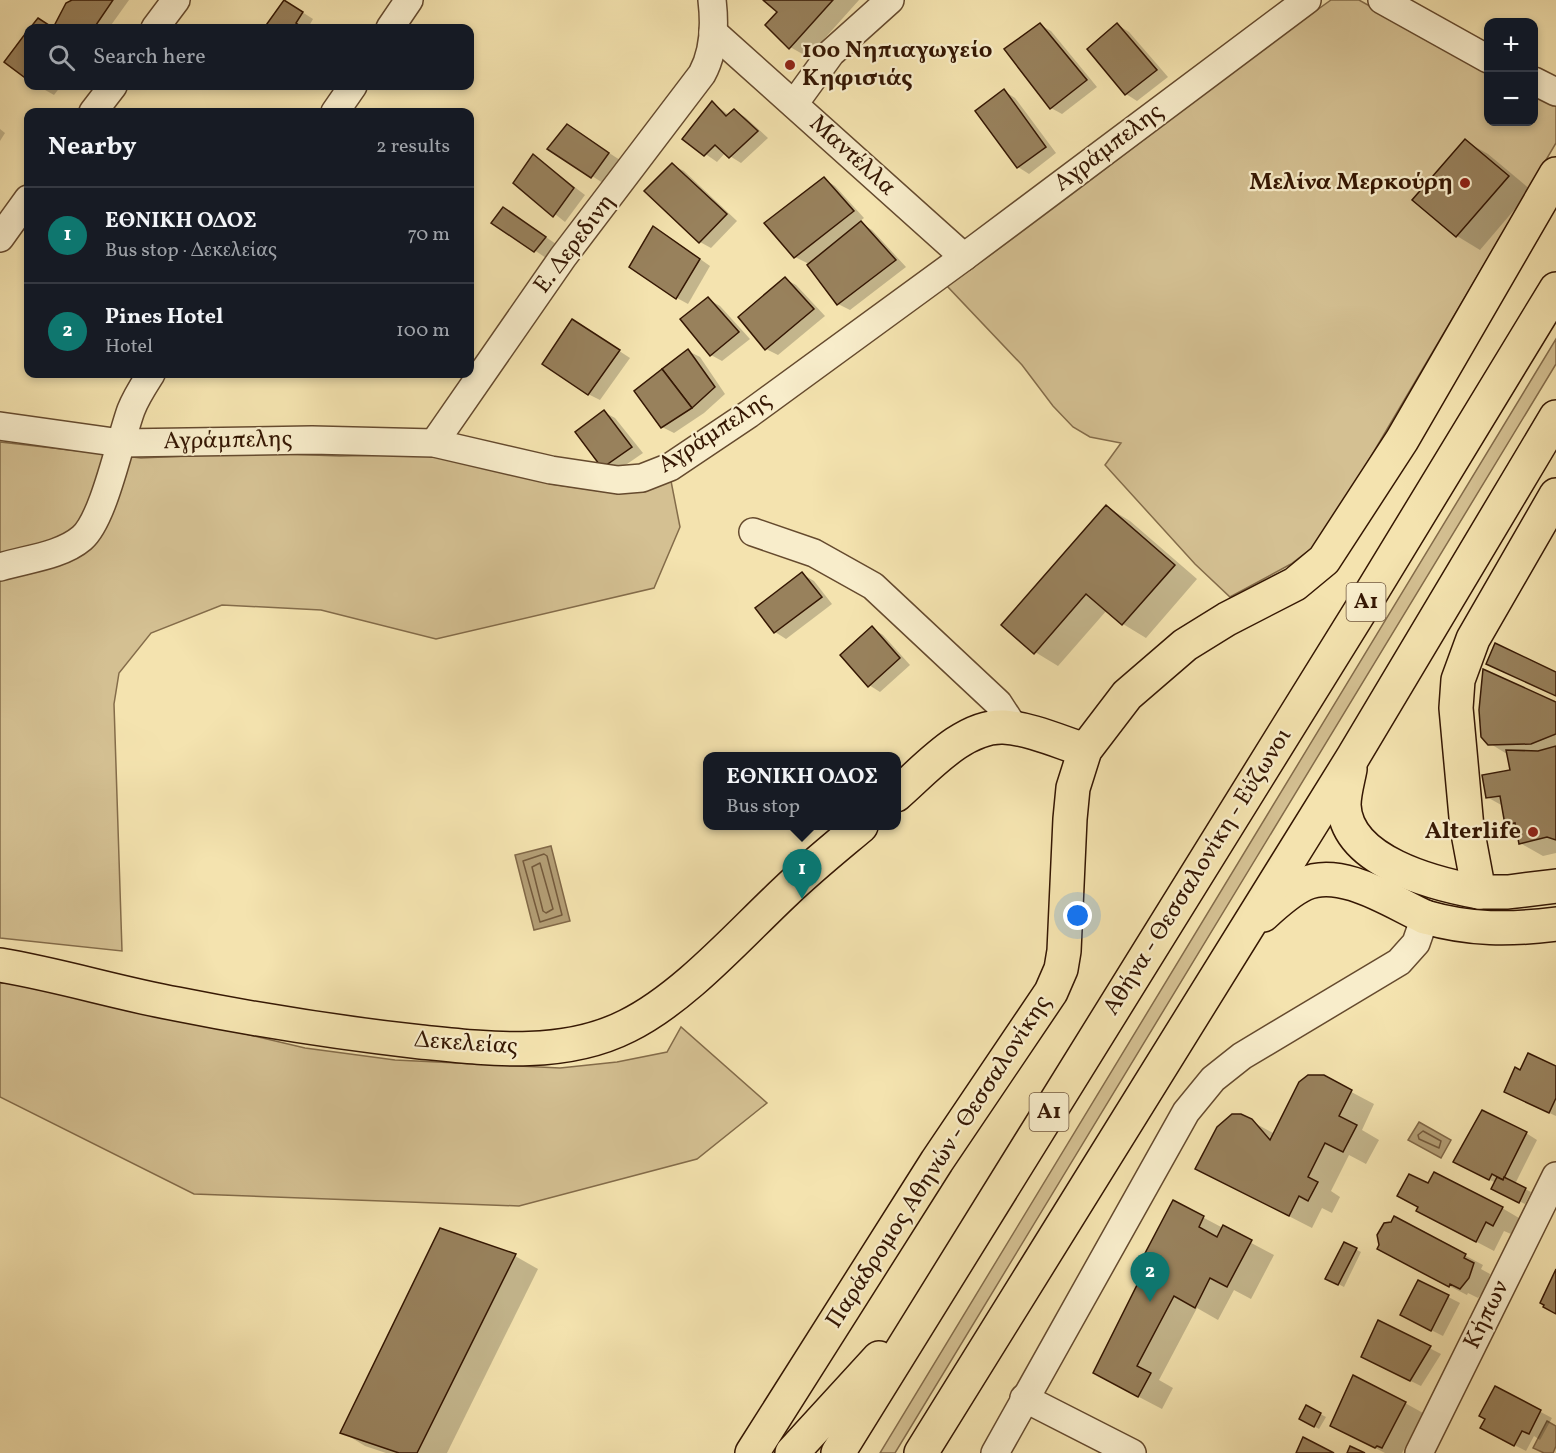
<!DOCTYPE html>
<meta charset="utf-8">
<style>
:root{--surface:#171b24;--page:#242831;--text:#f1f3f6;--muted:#9ea1a6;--line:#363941;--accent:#0f766e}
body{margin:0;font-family:Vollkorn,serif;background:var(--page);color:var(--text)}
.controls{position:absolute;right:18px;top:18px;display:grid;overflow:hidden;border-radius:12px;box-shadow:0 3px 9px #0003}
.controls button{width:54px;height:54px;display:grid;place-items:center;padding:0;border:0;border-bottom:2px solid var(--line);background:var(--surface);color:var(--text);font:30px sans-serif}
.you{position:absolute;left:1078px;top:916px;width:21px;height:21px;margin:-15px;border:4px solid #fff;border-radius:50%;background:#1a73e8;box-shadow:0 0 0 9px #1a73e833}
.badge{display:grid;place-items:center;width:39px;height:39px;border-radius:50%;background:var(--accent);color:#fff;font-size:20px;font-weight:700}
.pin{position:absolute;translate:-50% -50px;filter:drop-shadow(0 2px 3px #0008)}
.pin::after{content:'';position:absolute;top:32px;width:21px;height:18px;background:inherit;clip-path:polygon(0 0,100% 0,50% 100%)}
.popup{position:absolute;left:703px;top:752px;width:198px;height:78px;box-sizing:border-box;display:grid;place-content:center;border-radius:12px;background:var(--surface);filter:drop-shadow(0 2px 4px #0005);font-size:20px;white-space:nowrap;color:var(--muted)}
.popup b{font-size:22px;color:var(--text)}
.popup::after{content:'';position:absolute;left:50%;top:100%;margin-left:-12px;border:12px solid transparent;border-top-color:var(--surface)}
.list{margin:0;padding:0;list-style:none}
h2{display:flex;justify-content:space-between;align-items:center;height:78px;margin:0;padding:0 24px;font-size:26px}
h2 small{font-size:20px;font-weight:400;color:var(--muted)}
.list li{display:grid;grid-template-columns:39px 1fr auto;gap:18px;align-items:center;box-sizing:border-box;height:96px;padding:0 24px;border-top:2px solid var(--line)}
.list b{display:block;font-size:22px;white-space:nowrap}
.list p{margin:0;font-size:20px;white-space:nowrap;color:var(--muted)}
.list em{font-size:20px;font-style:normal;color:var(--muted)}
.icon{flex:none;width:33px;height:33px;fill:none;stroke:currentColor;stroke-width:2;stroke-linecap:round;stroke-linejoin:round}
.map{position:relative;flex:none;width:1556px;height:1453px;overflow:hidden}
.search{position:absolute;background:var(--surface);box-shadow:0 3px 9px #0003;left:24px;top:24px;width:450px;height:66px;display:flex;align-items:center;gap:15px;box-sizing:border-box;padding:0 21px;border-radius:12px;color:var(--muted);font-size:22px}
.panel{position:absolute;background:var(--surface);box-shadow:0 3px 9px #0003;left:24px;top:108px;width:450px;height:270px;border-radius:12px}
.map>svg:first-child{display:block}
</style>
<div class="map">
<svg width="1556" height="1453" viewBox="0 0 1556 1453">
<rect width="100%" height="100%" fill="#f4e3af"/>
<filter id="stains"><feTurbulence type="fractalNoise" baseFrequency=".00333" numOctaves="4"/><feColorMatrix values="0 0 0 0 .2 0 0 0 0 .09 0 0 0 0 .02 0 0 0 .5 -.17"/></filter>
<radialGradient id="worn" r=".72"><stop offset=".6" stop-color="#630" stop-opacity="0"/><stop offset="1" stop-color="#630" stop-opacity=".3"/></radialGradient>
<g fill="#d4c092" stroke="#846c4a" stroke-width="1.5">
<path d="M1331,0H1359L1488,72V122H1534V94L1556,105V143L1321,541L1291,564L1230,597L1195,564L1105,465L1121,443L1090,437L1073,427L1053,406L1022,365L947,286C1078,194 1201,92 1331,0Z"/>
<polygon points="1556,339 1556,364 895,1453 880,1453"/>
<polygon points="0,442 141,458 255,453 340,456 446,454 551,484 614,493 640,491 671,481 680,527 654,588 436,639 321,610 222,605 151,633 119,673 114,704 122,951 0,938"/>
<polygon points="0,983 35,984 305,1048 395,1060 560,1068 617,1062 667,1052 681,1027 767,1103 697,1159 519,1206 194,1194 0,1097"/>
</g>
<g fill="#b39e75" stroke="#816847" stroke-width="1.5">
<polygon points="551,846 570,921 534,930 515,855"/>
<polygon points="1419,1122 1451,1140 1441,1158 1408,1140"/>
<polygon points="1547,1421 1556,1426 1556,1446 1553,1453 1544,1453 1533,1448"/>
</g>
<g fill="#0003">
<polygon points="75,0 129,0 109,28 53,28 67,4"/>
<polygon points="765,0 859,0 808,57 790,47 779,11"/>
<polygon points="285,1 313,19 308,28 266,28"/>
<polygon points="1040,25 1051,31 1097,87 1062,114 1051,108"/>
<polygon points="1118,25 1129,32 1168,77 1137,101 1126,94"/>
<polygon points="28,33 28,78 6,62"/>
<polygon points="38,86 61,86 54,95"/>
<polygon points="1004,91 1015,98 1056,153 1029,174 1018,167"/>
<polygon points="713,103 729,115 734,111 745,117 768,138 741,163 725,153 717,162 684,139"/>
<polygon points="0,129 5,133 0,141"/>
<polygon points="578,133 620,160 603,183 592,176"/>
<polygon points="1465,141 1488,154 1531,190 1480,250 1457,236 1414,200"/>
<polygon points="534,156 585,195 565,222 515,182"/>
<polygon points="672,165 684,171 737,221 711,248 700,242"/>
<polygon points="824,179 835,186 864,218 859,222 872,230 906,267 850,310 838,304 807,263 795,257"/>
<polygon points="515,216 556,244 546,258 493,222"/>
<polygon points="665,234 710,266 688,304 677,298"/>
<polygon points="785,279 796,285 825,316 778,355 766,349"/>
<polygon points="708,299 720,306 750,339 722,361 711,355"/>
<polygon points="584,328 630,358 600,400 588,394"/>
<polygon points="688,351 700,357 725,394 704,413 674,433 662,427"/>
<polygon points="604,412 615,418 643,453 614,473 603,467"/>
<polygon points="1107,507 1130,521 1197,579 1146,638 1123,624 1107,610 1058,666 1035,652"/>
<polygon points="802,574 814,581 832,604 786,639 775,632"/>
<polygon points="872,628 883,635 910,665 880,692 869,685"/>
<polygon points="1556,704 1556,853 1543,856 1520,843 1518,831 1506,824 1503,806 1487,797 1512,772 1507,754 1489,743"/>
<polygon points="1556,1068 1556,1116 1517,1098 1521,1072"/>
<polygon points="1323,1077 1374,1104 1362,1130 1379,1140 1366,1164 1349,1155 1331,1191 1340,1197 1332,1213 1322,1208 1312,1228 1197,1169 1251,1121 1275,1134"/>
<polygon points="1526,1133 1537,1140 1515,1184 1531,1192 1525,1204 1498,1191 1496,1183 1466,1168"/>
<polygon points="1429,1185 1502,1208 1519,1218 1511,1234 1504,1231 1494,1251 1435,1220 1420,1207"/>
<polygon points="1174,1202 1274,1255 1251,1299 1234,1290 1218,1320 1197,1308 1159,1380 1173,1388 1162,1409 1118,1386 1150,1262"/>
<polygon points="1395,1218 1483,1265 1481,1269 1490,1274 1486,1288 1478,1298 1468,1293 1467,1295 1396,1259 1392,1223"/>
<polygon points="441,1230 515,1256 538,1269 447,1453 386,1453 365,1446 342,1432"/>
<polygon points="1345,1244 1361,1252 1344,1287 1327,1278"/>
<polygon points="1419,1282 1460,1303 1443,1336 1413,1321"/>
<polygon points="1378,1322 1441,1354 1421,1386 1374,1363"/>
<polygon points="1496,1388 1552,1418 1540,1440 1534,1436 1526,1451 1493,1434"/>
<polygon points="1405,1403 1423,1413 1402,1453 1385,1453 1350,1435"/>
<polygon points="1307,1407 1326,1417 1319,1429 1301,1419"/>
</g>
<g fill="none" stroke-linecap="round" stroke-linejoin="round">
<g stroke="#745a3c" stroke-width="1.5">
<polygon points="544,854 547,856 562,915 540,922 523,861"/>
<polygon points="540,863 553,909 546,913 543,911 532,867"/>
<polygon points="1423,1131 1441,1141 1439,1148 1419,1139 1418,1135"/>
</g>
</g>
<g fill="#98815c" stroke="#351703" stroke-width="1.5">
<polygon points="72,0 113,0 94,28 53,28 66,3"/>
<polygon points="284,0 303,12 296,23 303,28 264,28"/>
<polygon points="763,0 833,0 789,49 765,25 777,12"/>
<polygon points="38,18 52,27 53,28 30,28"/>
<polygon points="1040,23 1087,80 1050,109 1004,49"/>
<polygon points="1117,23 1157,70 1125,95 1087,49"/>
<polygon points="28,30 28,80 4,62"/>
<polygon points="1004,89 1046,147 1017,168 975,111"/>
<polygon points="712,101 726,116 734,109 758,131 729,158 715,145 704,156 682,139"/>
<polygon points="567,124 609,153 591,178 547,149"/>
<polygon points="1465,139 1509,176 1456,237 1412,200"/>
<polygon points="533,154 574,188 553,217 513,183"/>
<polygon points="672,163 727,214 699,243 644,191"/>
<polygon points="824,177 854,211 794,258 764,223"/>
<polygon points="503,207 546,237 534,252 491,223"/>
<polygon points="861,221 896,260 837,305 807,265"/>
<polygon points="653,226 700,259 676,299 629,267"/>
<polygon points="785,277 814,309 765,350 738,317"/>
<polygon points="708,297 739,332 710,356 680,319"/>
<polygon points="572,319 620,350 588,395 542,364"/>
<polygon points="688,349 715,387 692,408 662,369"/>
<polygon points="662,369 692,408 661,428 634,391"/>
<polygon points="604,410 632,447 602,468 575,432"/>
<polygon points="1106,505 1175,565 1122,625 1086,594 1034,654 1001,625"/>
<polygon points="802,572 822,597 774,633 755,608"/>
<polygon points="872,626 900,658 868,687 840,655"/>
<polygon points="1495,643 1556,672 1556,696 1486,664"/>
<polygon points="1483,669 1556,702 1556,734 1531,744 1488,745 1481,737 1479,710"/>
<polygon points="1556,746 1556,840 1547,837 1519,844 1515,823 1505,825 1500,796 1486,798 1482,775 1510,770 1506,750 1538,751"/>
<polygon points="1528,1053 1556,1066 1556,1098 1549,1113 1504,1092 1515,1067 1520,1070"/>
<polygon points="1308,1075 1324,1075 1352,1090 1339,1116 1357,1125 1343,1152 1325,1143 1308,1177 1318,1182 1308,1201 1299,1196 1289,1216 1195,1169 1217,1127 1232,1114 1241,1114 1252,1119 1270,1140 1299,1082"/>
<polygon points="1482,1110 1527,1132 1503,1180 1492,1174 1489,1180 1453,1162"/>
<polygon points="1434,1172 1503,1207 1493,1226 1486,1222 1476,1242 1416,1211 1418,1207 1397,1196 1409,1174 1428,1183"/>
<polygon points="1497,1177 1503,1180 1504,1177 1526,1188 1519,1203 1491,1189"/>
<polygon points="1173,1200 1204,1216 1199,1227 1217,1237 1223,1225 1252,1240 1227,1287 1210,1278 1195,1308 1174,1296 1137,1366 1151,1373 1138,1397 1093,1373 1148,1263 1142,1259"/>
<polygon points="1394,1216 1466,1254 1464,1258 1474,1263 1469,1278 1460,1289 1450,1284 1449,1287 1377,1249 1379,1245 1377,1235 1384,1223 1391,1222"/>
<polygon points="440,1228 516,1254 417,1453 399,1453 340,1433"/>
<polygon points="1344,1242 1357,1248 1338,1285 1325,1279"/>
<polygon points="1556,1269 1556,1314 1543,1307 1544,1305 1540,1303"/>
<polygon points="1418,1280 1449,1295 1431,1331 1400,1315"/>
<polygon points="1378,1320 1431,1346 1410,1381 1361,1357"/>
<polygon points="1353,1375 1406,1402 1382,1448 1377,1446 1375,1448 1330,1426"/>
<polygon points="1495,1386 1541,1410 1529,1434 1522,1431 1514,1446 1480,1428 1485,1419 1479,1416"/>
<polygon points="1306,1405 1321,1413 1314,1427 1299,1419"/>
<polygon points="1303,1437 1334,1453 1296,1453"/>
<polygon points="1350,1446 1365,1453 1347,1453"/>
</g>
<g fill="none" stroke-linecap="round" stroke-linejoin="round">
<g stroke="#654a2e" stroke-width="30">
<g id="minor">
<polyline points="1382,0 1488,59"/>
<polyline points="155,28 176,0"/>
<polyline points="390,28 409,0"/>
<polyline points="713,32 964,257"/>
<polyline points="1534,81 1556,92"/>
<polyline points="794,104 831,53 890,0"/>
<polyline points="93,112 113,86"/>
<polyline points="335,112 353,86"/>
<polyline points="0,238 28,199"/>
<polyline points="0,426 121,443 312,440 434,443 551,470 618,480 642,478 670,467 749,414 964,257 1307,0"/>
<path d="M434,443L563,257L702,74C714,52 715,25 712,0"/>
<polyline points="753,532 814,553 873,586 998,703 1015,729"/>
<path d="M0,567C26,559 61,556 82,538C104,519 120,440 131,410C136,397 144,385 151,374"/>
<polyline points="1024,1398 1132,1453"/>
<polyline points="995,1453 1186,1112 1213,1079 1242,1056 1399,962 1416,943 1425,917"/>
<polyline points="1419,1453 1556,1176"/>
</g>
</g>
<g stroke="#351703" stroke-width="36">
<g id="major">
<polyline points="1556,495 1473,639 1458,680 1456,708 1467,828 1479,892 1508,892 1556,886"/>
<path d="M896,795C925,770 963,725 1004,727C1031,729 1060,742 1085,750"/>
<path d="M1425,917C1470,930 1510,930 1556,924"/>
<path d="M0,965C60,975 117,993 177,1004C257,1020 339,1033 421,1042C489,1049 564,1058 627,1026C684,998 739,935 786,891C810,868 836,847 861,826"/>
<polyline points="752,1453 937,1161 1051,992 1061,969 1064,951 1070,819 1073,788 1085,750 1127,695 1185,645 1227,619 1295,584 1324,560 1402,440 1556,174"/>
</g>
</g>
<g stroke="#351703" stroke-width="36">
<g id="highway">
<path d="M1350,769C1348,780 1344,793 1344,805C1346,862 1435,884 1479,892"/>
<path d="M1263,915C1275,904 1289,891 1304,884C1341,867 1392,902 1425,917"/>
<polyline points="792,1453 879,1358"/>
<polyline points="838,1453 1362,608 1556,289"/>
<polyline points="921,1453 1353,757 1556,417"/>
</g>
</g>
<use href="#minor" stroke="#f8edcb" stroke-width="27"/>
<use href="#major" stroke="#f4e3af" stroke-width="33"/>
<use href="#highway" stroke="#f4e3af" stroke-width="33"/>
</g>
<g fill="#8f2418" stroke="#f8edcb" stroke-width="2">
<circle cx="790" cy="65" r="6"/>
<circle cx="1465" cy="183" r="6"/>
<circle cx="1533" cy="832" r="6"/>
</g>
<g text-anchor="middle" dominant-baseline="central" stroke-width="4.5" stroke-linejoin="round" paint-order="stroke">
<g fill="#f8edcb" stroke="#70573f" stroke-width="1.5">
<rect x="1346.5" y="583" width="39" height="38" rx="4.5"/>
<rect x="1029.5" y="1093" width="39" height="38" rx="4.5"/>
</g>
<g font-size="22" font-weight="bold" fill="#351703">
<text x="1366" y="602">Α1</text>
<text x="1049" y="1112">Α1</text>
</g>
<g font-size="24" font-weight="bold" fill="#351703" stroke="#f8edcb" text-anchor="end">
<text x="802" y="51" text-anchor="start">10ο Νηπιαγωγείο<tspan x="802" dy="28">Κηφισιάς</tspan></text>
<text x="1453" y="183">Μελίνα Μερκούρη</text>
<text x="1521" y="832">Alterlife</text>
</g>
<g font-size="24" fill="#351703" stroke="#f8edcb">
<text transform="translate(1109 148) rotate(-37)">Αγράμπελης</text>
<text transform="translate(852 156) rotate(42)">Μαντέλλα</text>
<text transform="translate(575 244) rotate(-53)">Ε. Δερεδινη</text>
<text transform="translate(715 433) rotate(-33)">Αγράμπελης</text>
<text transform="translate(228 441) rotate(-1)">Αγράμπελης</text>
<text transform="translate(1198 872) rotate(-58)">Αθήνα - Θεσσαλονίκη - Εύζωνοι</text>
<text transform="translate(466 1044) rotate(4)">Δεκελείας</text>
<text transform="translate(939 1162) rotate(-57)">Παράδρομος Αθηνών - Θεσσαλονίκης</text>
<text transform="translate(1487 1315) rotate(-64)">Κήπων</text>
</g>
</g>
<rect width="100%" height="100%" filter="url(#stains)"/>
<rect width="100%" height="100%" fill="url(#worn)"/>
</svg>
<div class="controls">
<button>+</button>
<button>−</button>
</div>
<div class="you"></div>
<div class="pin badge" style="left:802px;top:899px">1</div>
<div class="popup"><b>ΕΘΝΙΚΗ ΟΔΟΣ</b>Bus stop</div>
<div class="pin badge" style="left:1150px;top:1302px">2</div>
<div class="search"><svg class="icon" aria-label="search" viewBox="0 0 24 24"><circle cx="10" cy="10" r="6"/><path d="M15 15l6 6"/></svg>Search here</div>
<section class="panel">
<h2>Nearby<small>2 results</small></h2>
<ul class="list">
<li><span class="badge">1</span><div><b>ΕΘΝΙΚΗ ΟΔΟΣ</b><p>Bus stop · Δεκελείας</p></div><em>70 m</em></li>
<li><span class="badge">2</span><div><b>Pines Hotel</b><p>Hotel</p></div><em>100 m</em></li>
</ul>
</section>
</div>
